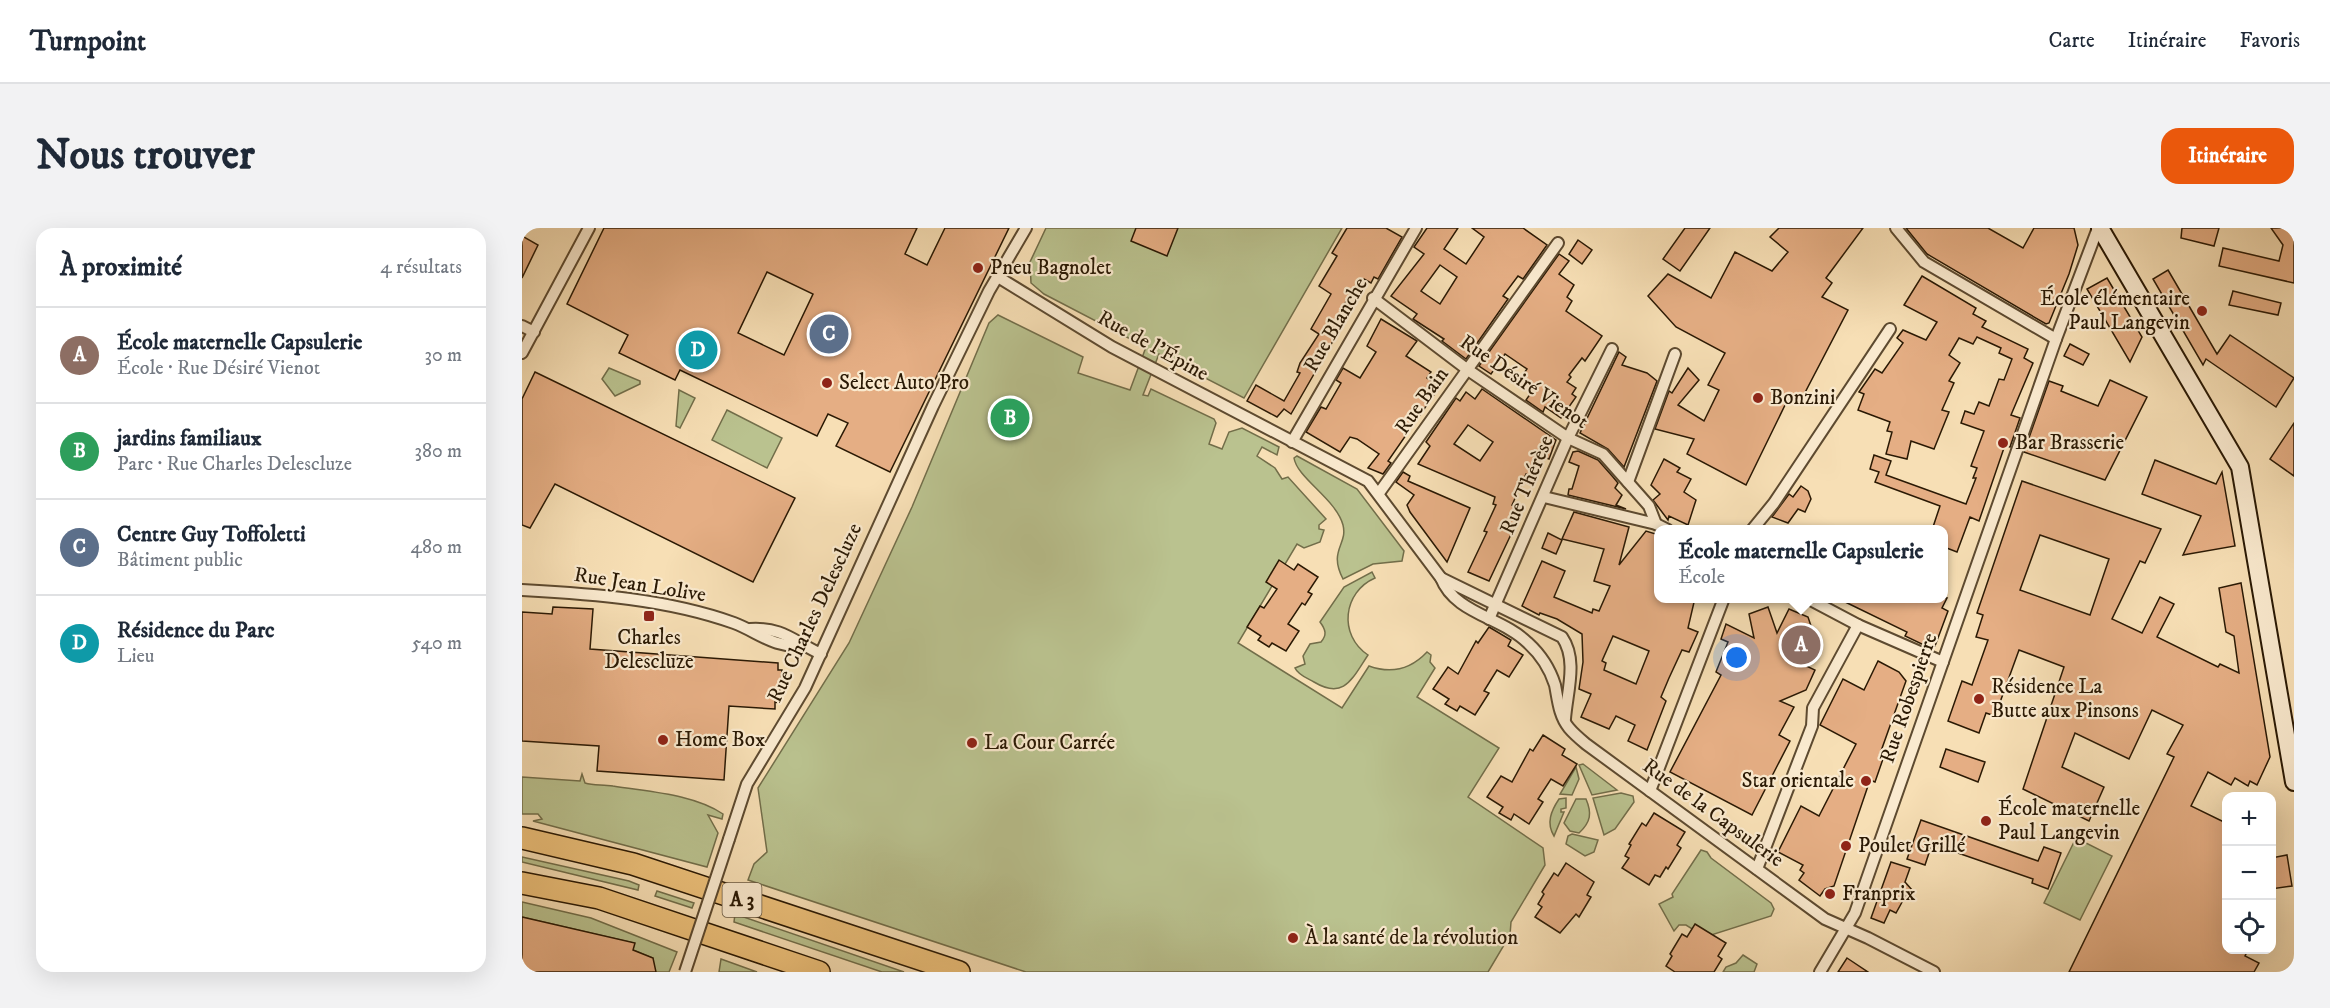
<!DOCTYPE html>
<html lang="fr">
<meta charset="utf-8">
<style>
:root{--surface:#fff;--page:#f2f2f3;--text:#1f2937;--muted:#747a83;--line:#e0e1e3;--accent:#ea580c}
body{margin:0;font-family:"IM FELL DW Pica",serif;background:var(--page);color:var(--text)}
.controls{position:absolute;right:18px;bottom:18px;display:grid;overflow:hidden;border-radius:12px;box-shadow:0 6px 24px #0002}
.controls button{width:54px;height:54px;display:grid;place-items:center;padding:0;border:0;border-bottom:2px solid var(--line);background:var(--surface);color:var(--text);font:30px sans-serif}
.you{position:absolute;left:1215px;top:430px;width:21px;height:21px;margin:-15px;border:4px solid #fff;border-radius:50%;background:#1a73e8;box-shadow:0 0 0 9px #1a73e833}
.badge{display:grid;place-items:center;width:39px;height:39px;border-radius:50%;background:var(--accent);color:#fff;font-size:20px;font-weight:700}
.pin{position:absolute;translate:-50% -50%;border:3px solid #fff;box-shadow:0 2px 6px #0006}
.popup{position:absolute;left:1132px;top:297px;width:294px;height:78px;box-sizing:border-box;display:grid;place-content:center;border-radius:12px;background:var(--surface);filter:drop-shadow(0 2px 4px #0005);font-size:20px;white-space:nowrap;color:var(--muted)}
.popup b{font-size:22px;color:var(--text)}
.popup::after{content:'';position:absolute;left:50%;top:100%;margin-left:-12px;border:12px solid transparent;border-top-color:var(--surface)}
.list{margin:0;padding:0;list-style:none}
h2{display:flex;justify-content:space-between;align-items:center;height:78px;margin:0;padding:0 24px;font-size:26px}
h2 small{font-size:20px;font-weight:400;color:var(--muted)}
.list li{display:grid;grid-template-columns:39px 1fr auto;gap:18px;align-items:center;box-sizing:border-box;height:96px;padding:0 24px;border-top:2px solid var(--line)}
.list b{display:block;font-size:22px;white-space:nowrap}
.list p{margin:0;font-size:20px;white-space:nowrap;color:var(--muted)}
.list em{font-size:20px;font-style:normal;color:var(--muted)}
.icon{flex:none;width:33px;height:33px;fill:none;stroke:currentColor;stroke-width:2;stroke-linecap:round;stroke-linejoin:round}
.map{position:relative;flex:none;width:1772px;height:744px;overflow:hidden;border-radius:18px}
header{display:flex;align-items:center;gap:36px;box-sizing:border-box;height:84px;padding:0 30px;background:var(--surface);border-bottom:2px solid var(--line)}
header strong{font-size:28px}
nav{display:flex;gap:33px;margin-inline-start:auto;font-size:21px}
.intro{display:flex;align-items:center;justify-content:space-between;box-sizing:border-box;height:144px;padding:0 36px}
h1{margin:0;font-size:42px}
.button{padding:15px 27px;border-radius:18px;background:var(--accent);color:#fff;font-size:21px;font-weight:700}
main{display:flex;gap:36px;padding:0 36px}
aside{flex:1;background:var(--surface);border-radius:18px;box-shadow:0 6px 24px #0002}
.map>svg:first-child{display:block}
</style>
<header>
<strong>Turnpoint</strong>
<nav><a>Carte</a><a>Itinéraire</a><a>Favoris</a></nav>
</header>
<div class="intro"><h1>Nous trouver</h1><a class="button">Itinéraire</a></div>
<main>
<aside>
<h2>À proximité<small>4 résultats</small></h2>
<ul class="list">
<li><span class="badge" style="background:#8d6e63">A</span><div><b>École maternelle Capsulerie</b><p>École · Rue Désiré Vienot</p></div><em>30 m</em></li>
<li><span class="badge" style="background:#2e9e5b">B</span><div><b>jardins familiaux</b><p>Parc · Rue Charles Delescluze</p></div><em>380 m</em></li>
<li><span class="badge" style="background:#5c6f8a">C</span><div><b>Centre Guy Toffoletti</b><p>Bâtiment public</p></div><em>480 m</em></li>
<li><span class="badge" style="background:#0f9aa8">D</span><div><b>Résidence du Parc</b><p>Lieu</p></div><em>540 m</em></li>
</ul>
</aside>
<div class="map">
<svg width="1772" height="744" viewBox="0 0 1772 744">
<rect width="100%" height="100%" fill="#f7dfb5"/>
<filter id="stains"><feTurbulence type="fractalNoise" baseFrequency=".00333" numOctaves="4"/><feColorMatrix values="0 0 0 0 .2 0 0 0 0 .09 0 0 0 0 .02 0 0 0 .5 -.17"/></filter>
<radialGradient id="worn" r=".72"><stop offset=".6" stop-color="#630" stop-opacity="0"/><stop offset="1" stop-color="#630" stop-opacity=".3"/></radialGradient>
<g fill="#bac28f" stroke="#726e4a" stroke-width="1.5">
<path d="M524,0H820L722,170L637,126L621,167L626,168L629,161L692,191L694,195L687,216L700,221L707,204L720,200L757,219L755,227L740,219L735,228L753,240L760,251L766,249L804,291L797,297V301L802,302L798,314L782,320L775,316L716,415L820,480L847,438C869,446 889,441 905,424L909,427L908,434L913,440L895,469L977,520L946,569L1021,620L1023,637L989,694L988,707L966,744H504L226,652L232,636L245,624L236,560L327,415L390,279L467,95L476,87L561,129L556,145L608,162L624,119L522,66L509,55L508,34Z"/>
<polygon points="87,140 118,153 118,156 93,168 80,151"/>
<polygon points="157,162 173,170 158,200 154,198"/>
<polygon points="205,182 260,210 245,240 190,212"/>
<path d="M775,228L835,261L882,323L880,333L851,336L821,351C806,322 826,317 821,297C814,271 775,250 772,230Z"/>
<path d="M850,344L853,350C821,364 816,407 846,427C830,451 822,472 792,454C785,450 776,447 773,440L783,436L781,428L788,416L799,414C805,407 804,402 798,394L822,359Z"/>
<polygon points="1061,536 1095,562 1070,567 1057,537"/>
<polygon points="1054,539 1057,551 1050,567 1038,566"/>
<path d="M60,546L63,555C72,558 81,556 91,558C127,564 171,566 201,586L200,591L186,587L196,605L185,639L11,593L20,591L16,586H0V549L58,553Z"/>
<polygon points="1099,565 1111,568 1112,574 1093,601 1082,607 1071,570"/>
<path d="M1044,570V580L1039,581V584H1042L1032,608C1024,595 1029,583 1037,571Z"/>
<path d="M1054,571H1064C1070,585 1069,594 1057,605L1048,603L1042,595Z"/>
<polygon points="1050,606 1076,612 1072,624 1063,628 1044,616 1046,608"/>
<polygon points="1554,610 1590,628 1558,692 1522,675"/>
<polygon points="1179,622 1185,624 1189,630 1249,675 1252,681 1249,688 1183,709 1164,697 1157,697 1152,703 1137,676 1151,669 1150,666"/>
<polygon points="0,629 107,653 117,657 116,662 0,634"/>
<polygon points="135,663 172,675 170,680 133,668"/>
<polygon points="0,674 69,690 155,724 147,744 132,744 131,730 111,722 112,715 0,689"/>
<polygon points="213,686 382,744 360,744 212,694"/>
<polygon points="1221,727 1235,736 1232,744 1201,744 1204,739 1214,735"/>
<polygon points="199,731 235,744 197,744"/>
</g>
<g fill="#e5ae84" stroke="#2a1904" stroke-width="1.5" fill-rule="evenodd">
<path d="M82,0H395L383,26L405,37L423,0H487L368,244L314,218L326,195L306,186L295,208L158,142L153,152L97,125L106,107L45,76ZM245,44L291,66L262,127L216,105Z"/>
<polygon points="614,0 656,0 645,28 609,13"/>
<polygon points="825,0 864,0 880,9 856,51 852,49 849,55 842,51 831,68 828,66 816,88 819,90 811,104 815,106 769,186 762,181 755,189 725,173 734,157 762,173 778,145 775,144 778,135 797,106 789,101 809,66 797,58 815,28 810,25"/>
<path d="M905,0H936L922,21L944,36L962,9L950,0H1001L1025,17L1001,51L996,48L981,68L986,71L944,131L920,113L922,111L891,91L895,86L869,68L902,26L892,19ZM918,37L935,49L918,76L899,63Z"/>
<polygon points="1163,0 1188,0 1158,43 1141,31"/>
<polygon points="1257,0 1341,0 1304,50 1310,55 1300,69 1326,82 1277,176 1266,171 1224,257 1165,226 1172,211 1133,201 1147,163 1150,165 1166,140 1177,152 1156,177 1182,193 1197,162 1186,157 1203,125 1154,99 1126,68 1146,46 1189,70 1213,24 1250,43 1266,24 1248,9"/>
<polygon points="1384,0 1466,0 1501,20 1512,0 1552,0 1556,17 1547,46 1527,95 1524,96 1405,26"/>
<polygon points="1660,0 1697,0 1692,18 1659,10"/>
<polygon points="1749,0 1772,0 1772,55 1697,38 1701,20 1757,33 1761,17"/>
<polygon points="0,8 16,17 0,50"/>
<polygon points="1056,12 1070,22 1060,36 1047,26"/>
<polygon points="1037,26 1047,33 1037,46 1052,57 1045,69 1050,73 1044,83 1080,108 1063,133 1060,130 1047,147 1049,149 1045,154 1054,160 1050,166 1054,169 1039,190 1023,179 1021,184 1004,172 1011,162 998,151 1005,141 983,126 969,146 957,138"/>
<polygon points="1646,42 1695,126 1708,107 1772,150 1754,179 1684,131 1681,137 1631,51"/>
<polygon points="1400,48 1454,80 1451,86 1464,93 1460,99 1506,121 1502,130 1511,135 1489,187 1498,190 1488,219 1483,217 1457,293 1448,289 1435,324 1422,319 1422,302 1410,302 1418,278 1353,254 1357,244 1348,241 1352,227 1369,233 1364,247 1444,276 1454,250 1451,250 1455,240 1449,238 1462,203 1439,195 1443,183 1452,186 1457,174 1467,178 1477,151 1482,152 1490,131 1477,125 1479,120 1455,109 1451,116 1437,110 1427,127 1438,135 1427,153 1432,155 1420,182 1427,184 1412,221 1389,213 1385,231 1364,226 1370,204 1365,203 1368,194 1336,182 1342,166 1337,164 1353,141 1360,145 1381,115 1375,110 1381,102 1404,112 1415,94 1382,77"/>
<polygon points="1585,50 1620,109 1608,134 1565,61"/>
<polygon points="1711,63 1759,75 1756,87 1707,77"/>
<polygon points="859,91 895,113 884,128 909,144 905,150 918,158 866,233 869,235 861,246 846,240 857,226 835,211 828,209 818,224 784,204 799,179 804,181 819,155 814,152 821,140 838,150 854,124 845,118"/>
<polygon points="1548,116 1567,126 1561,137 1542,128"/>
<polygon points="1097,124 1104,129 1100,137 1125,145 1135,153 1102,239 1086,221 1058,205"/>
<polygon points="13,144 273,270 231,354 33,256 8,300 0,297 0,171"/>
<polygon points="1588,152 1625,169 1583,252 1502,224 1527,153 1541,158 1539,163 1576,178"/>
<path d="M960,161L1034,212L1027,231L1017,227L1008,248L1004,246L990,277L999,281L992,300L967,353L946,344L965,304L962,303L974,277L971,276L973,269L896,236L908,218L904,214L934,170L938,173L944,164L953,171ZM946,197L971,214L958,233L932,216Z"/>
<polygon points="1772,195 1772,248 1748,231"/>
<polygon points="1056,223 1076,232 1091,249 1096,255 1093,260 1100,267 1094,277 1104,281 1046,267 1047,261 1050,261 1057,238 1047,234 1051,224"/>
<polygon points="1142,231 1158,240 1155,244 1169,251 1162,264 1174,272 1166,297 1147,288 1146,292 1131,272 1138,266 1129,257"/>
<polygon points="1633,232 1694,256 1700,244 1713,318 1661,327 1679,288 1620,266"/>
<polygon points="881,244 888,248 886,253 948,280 925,334 888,284 885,277 892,267 874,254"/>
<path d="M1500,253L1639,301L1623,335L1618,333L1590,391L1620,405L1638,369L1652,376L1635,409L1696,439L1698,436L1717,445L1712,408L1704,404L1697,360L1719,355L1748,529L1735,557L1728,553L1726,558L1713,550L1709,557L1686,544L1669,578L1704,595V722H1726L1723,728L1737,735L1732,744H1547L1652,529L1645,526L1661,497L1630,482L1607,531L1553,505L1540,539L1582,559L1567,593L1501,561L1542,439L1497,422L1473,488L1464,485L1457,505L1426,493L1440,453L1450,457L1466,412L1454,409L1461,387L1455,385ZM1518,307L1587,331L1568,387L1498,362Z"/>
<polygon points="1279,258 1286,263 1289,271 1283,284 1276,281 1266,295 1250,289 1267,266 1271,269"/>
<path d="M1052,284L1107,299L1097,337L1124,303L1137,307V370H1173L1166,400L1176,404L1167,424L1160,422L1147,450L1139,469L1144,473L1125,522L1106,513L1113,497L1094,488L1087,501L1059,489L1069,466L1057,461L1061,434L1060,406L1035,391L1018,385L1017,387L1000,378L1020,333L1043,343L1032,369L1070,385L1071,381L1077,383L1088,358L1072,353L1082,321L1040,311ZM1091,408L1127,423L1114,456L1082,442L1084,435L1080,433Z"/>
<polygon points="1026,305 1040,312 1034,326 1020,320"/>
<polygon points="757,332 772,342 776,336 796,349 786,364 790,366 783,377 780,375 766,396 777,403 764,423 750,415 747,419 736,412 739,408 725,399 738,378 742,380 755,361 744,354"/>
<polygon points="1315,370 1425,370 1420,380 1426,383 1413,418 1408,420 1383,408 1385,404"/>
<polygon points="31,379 71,381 68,421 256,435 256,442 260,442 257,475 253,474 253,481 207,478 202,552 75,543 77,518 0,513 0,384 30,386"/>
<polygon points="1246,379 1255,405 1267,381 1286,389 1293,410 1280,436 1293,442 1284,462 1258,473 1272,479 1257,507 1268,513 1230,587 1148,544 1199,447 1194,444 1206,414 1199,411 1204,396 1232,410 1227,386"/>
<polygon points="967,399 989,412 986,418 1001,427 987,449 975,442 962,463 967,465 953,487 938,478 935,483 923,476 927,471 911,461 926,439 936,446 954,413 956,415"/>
<polygon points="1356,433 1377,444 1384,453 1358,526 1362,528 1353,554 1348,552 1312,658 1303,661 1298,668 1277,652 1282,645 1278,642 1281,637 1256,624 1279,578 1297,588 1334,516 1298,497 1321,451 1342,462"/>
<polygon points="1021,507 1043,521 1040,527 1055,536 1041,558 1029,551 1016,571 1021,574 1007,596 992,586 989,592 977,585 981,579 965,569 979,548 990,554 1008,521 1011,523"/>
<polygon points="1424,521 1463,534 1456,554 1418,539"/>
<polygon points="1132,585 1163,604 1155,617 1159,620 1146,641 1144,639 1138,649 1133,647 1127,657 1100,640 1107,630 1103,628 1109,617 1107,616 1120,595 1124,598"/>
<polygon points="1399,592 1516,633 1522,619 1539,625 1526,661 1510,655 1511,651 1410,616 1403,637 1385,631"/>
<polygon points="1765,627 1770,658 1749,661 1749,630"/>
<polygon points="1369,634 1388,640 1383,654 1391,663 1384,667 1374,685 1368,682 1362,695 1349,690"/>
<polygon points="1044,635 1072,654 1065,667 1069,669 1057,689 1054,686 1038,705 1013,689 1020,679 1016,676 1022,666 1020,664 1032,645 1036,648"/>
<polygon points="0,689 113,715 111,722 131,730 134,744 0,744"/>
<polygon points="1173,696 1204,715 1196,728 1200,731 1192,744 1153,744 1144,738 1150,728 1148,726 1160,706 1165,709"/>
<polygon points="1325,730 1346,744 1316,744"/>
</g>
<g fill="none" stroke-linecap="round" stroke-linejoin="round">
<g stroke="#5d4a30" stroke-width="14">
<g id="street">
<polyline points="1374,0 1402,34 1534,111"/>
<path d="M476,49L590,119L846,253L919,350C933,386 980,389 1006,415C1018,426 1028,441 1033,457C1036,472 1037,488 1047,500C1052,506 1058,511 1064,516L1303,691L1346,710L1412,744"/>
<polyline points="851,70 946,142 1046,210 1081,226 1127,278 1134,296"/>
<polyline points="0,98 12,104"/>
<polyline points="0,125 67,0"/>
<polyline points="770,214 894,0"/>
<polyline points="1106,254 1153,126"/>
<polyline points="857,265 1036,15"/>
<polyline points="1022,269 1134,296 1146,302"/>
<polyline points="1230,302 1252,275 1368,101"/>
<path d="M919,350L1040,409C1056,432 1045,464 1043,491"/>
<path d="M0,362C71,366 145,371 212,395C236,404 253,421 280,417"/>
<polyline points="1285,370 1336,397 1421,434"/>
<polyline points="967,391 1046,210 1090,121"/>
<path d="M228,401C261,399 271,413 299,426"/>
<polyline points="1128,563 1202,370"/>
<polyline points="207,611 225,556 283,460 411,178 467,63 504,0"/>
<polyline points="1235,641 1290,498 1291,480 1336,397"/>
<polyline points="1298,744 1333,685 1534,111 1576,0"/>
</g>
</g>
<g stroke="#2a1904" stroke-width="20">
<polyline id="secondary" points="1578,0 1718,239 1772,554"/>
</g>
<g stroke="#2a1904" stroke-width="24">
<g id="highway">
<polyline points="0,610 111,636 437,744"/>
<polyline points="0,655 77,670 297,744"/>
</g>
</g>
<use href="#street" stroke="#faeacf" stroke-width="10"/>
<use href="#secondary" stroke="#faeacf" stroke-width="16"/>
<use href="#highway" stroke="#ecc07a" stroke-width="21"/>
<g stroke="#5d4a30" stroke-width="14" stroke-linecap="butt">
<polyline id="street-bridge" points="163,744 207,611"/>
</g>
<use href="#street-bridge" stroke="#faeacf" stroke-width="10"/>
</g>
<g fill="#8f2418" stroke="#faeacf" stroke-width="2">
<circle cx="456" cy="40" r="6"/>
<circle cx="1680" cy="83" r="6"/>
<circle cx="305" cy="155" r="6"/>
<circle cx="1236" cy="170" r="6"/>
<circle cx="1481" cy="215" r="6"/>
<rect x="121" y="382" width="12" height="12" rx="3"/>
<circle cx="1457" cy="471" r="6"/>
<circle cx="141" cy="512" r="6"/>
<circle cx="450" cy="515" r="6"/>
<circle cx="1344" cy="553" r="6"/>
<circle cx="1464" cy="593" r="6"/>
<circle cx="1324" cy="618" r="6"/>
<circle cx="1308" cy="666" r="6"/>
<circle cx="771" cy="710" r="6"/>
</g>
<g text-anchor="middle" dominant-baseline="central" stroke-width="4.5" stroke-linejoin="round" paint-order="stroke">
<rect fill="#faeacf" stroke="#685841" stroke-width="1.5" x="200.5" y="655" width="39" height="34" rx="4.5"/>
<g font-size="20" font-weight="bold" fill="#2a1904">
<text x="220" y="672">A 3</text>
</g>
<g font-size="21" fill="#2a1904" stroke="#faeacf" text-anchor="start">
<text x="468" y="40">Pneu Bagnolet</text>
<text x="1668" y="71" text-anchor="end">École élémentaire<tspan x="1668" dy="24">Paul Langevin</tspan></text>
<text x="317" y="155">Select Auto Pro</text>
<text x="1248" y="170">Bonzini</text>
<text x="1493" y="215">Bar Brasserie</text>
<text x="127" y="410" text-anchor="middle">Charles<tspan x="127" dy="24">Delescluze</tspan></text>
<text x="1469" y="459">Résidence La<tspan x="1469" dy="24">Butte aux Pinsons</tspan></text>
<text x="153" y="512">Home Box</text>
<text x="462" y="515">La Cour Carrée</text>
<text x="1332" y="553" text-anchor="end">Star orientale</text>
<text x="1476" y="581">École maternelle<tspan x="1476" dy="24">Paul Langevin</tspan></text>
<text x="1336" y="618">Poulet Grillé</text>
<text x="1320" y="666">Franprix</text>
<text x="783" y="710">À la santé de la révolution</text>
</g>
<g font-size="21" fill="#2a1904" stroke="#faeacf">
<text transform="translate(814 97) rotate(-60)">Rue Blanche</text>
<text transform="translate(631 118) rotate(29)">Rue de l'Épine</text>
<text transform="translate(1002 154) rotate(34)">Rue Désiré Vienot</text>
<text transform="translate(900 173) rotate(-55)">Rue Bain</text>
<text transform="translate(1005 257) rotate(-67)">Rue Thérèse</text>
<text transform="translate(118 357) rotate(9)">Rue Jean Lolive</text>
<text transform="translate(293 385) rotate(-65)">Rue Charles Delescluze</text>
<text transform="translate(1387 470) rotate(-71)">Rue Robespierre</text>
<text transform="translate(1191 585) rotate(36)">Rue de la Capsulerie</text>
</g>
</g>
<rect width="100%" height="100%" filter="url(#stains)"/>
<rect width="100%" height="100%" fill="url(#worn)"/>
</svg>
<div class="controls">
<button>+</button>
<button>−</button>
<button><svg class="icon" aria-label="locate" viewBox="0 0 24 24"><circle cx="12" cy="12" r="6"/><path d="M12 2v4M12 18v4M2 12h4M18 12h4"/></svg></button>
</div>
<div class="you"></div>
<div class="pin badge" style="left:1279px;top:417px;background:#8d6e63">A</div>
<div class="popup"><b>École maternelle Capsulerie</b>École</div>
<div class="pin badge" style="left:488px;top:190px;background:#2e9e5b">B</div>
<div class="pin badge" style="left:307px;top:106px;background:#5c6f8a">C</div>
<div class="pin badge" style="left:176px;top:122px;background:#0f9aa8">D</div>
</div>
</main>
